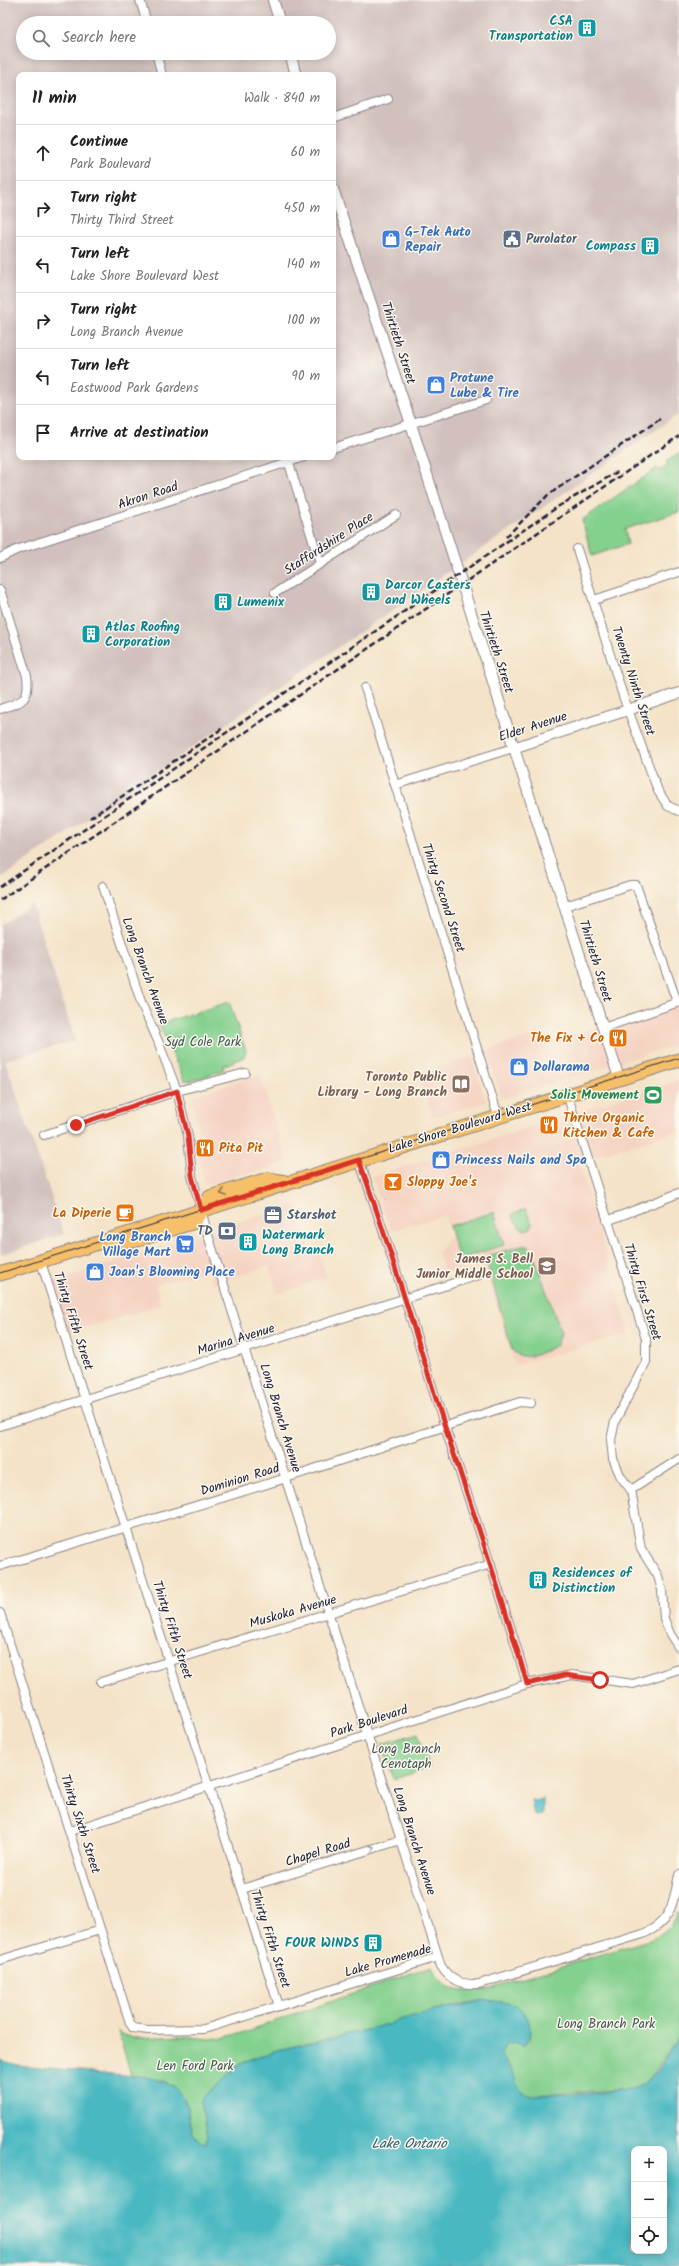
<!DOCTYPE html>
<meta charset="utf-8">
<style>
:root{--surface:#fff;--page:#f2f2f2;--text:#222;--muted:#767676;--line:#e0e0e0}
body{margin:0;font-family:Kalam,sans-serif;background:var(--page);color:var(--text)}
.controls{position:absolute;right:12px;bottom:12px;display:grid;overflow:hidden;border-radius:8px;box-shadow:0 2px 10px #0003}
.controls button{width:36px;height:36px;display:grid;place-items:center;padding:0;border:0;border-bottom:1px solid var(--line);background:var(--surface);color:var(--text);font:20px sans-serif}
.stop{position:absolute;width:12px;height:12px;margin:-9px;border:3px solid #d93025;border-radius:50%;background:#fff}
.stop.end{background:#d93025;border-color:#fff;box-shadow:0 1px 4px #0008}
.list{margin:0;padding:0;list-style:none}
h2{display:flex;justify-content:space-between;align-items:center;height:52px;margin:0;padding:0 16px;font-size:17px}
h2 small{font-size:13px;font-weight:400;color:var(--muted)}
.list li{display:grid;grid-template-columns:26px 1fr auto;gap:12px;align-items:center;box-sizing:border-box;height:56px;padding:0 16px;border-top:1px solid var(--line)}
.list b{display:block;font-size:15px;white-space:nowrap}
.list p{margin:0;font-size:13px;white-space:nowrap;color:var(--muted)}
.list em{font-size:13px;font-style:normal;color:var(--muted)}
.icon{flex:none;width:22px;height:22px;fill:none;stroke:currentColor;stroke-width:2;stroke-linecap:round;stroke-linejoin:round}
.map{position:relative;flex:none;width:679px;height:2266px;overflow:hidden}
.search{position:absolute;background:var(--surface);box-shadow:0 2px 10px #0003;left:16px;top:16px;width:320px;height:44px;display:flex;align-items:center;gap:10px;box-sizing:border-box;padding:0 14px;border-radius:22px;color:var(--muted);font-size:15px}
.panel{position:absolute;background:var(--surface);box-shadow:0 2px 10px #0003;left:16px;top:72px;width:320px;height:388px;border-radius:8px}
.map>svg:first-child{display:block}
</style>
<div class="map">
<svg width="679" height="2266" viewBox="0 0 679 2266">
<rect width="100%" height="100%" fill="#fbf7ec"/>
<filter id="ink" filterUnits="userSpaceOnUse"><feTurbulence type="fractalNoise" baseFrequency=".025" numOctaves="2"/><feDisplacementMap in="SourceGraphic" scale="8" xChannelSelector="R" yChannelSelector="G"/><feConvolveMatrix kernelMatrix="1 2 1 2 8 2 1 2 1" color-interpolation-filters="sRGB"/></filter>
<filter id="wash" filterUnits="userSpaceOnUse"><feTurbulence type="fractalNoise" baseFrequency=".012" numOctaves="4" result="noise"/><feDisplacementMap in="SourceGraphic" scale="16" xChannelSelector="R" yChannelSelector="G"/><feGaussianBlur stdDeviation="0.9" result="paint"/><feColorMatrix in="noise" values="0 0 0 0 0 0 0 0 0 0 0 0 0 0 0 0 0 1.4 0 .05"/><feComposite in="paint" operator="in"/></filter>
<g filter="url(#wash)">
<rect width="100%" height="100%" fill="#f4e3c8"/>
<g fill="#f5d3c2">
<polygon points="679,1001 679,1044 502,1099 486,1050 538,1034 543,1045"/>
<polygon points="472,1057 486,1102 433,1117 418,1074"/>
<polygon points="260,1075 287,1162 212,1184 205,1183 198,1156 199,1135 192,1097"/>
<polygon points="679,1080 679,1131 578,1161 630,1334 515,1365 482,1260 444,1273 438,1252 451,1236 445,1215 391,1231 372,1177"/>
<polygon points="297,1204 312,1256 319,1253 327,1277 278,1294 269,1266 213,1283 208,1270 155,1284 161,1305 64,1334 49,1283"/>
</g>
<g fill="#d1c0bd" fill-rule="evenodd">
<path d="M0,0H679V414L0,879ZM23,23H329V53H23ZM19,75H333V457H19Z"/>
<polygon points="32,904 75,1041 5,1060 64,1234 0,1255 0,925"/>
</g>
<g fill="#84d08e" stroke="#537964">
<polygon points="679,453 679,512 625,529 628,544 592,556 582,520 657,468 659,471 668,464 666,462"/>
<polygon points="229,1002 246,1051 244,1057 223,1066 224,1070 190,1081 184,1080 159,1024"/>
<polygon points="526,1209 532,1224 531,1228 525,1230 520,1228 512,1216 514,1213"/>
<polygon points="494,1212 504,1245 459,1259 449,1226"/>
<path d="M522,1246H528L532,1250L561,1333L557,1345C542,1352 526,1364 512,1350L486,1259L490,1255Z"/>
<polygon points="418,1733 430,1768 394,1779 382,1744"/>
<path d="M679,1912V2037L650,2078L643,2084L631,2089L534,2095C517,2093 518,2084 511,2071C508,2064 504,2062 502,2054L507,2044L518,2043L522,2047L529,2040L530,2029L501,2002L486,2000L461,2004L367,2030L278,2050L240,2063L200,2101L208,2135L206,2144L193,2134L185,2100L165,2081L131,2076L118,2030L123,2035L134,2038L181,2036L211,2039L239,2034L432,1966C444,1993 461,1993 487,1989L652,1939L671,1926Z"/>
</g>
<g fill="#49b8c1" stroke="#366d7e" fill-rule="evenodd">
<polygon points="543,1798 543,1815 534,1816 531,1800 536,1801"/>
<path d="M486,2000C504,2002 529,2004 530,2027C530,2036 528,2040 522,2047L518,2043L507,2044L502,2054C504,2061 506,2063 510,2068C517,2078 514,2088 527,2094C546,2097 631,2093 645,2083C659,2073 669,2051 679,2037V2266H0V2060L18,2065L145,2077C187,2086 184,2096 193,2134L206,2144L208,2135L200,2101L240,2063L278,2050L367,2030L416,2015ZM634,2149H664V2251H634Z"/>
</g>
</g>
<g filter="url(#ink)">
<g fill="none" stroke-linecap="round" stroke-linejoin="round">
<g stroke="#8b8282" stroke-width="10">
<g id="minor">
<polyline points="140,0 147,23"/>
<polyline points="156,53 162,75"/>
<polyline points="333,118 388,99"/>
<polyline points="333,448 486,400"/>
<polyline points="287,457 320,563"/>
<polyline points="577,549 623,696 658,791 668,806 679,811"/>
<polyline points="0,558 16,550 304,457"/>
<path d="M0,590L27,676C30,701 22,702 0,709"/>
<polyline points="275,593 396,515"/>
<polyline points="594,600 679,572"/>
<polyline points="365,688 498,1116"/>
<polyline points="395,785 513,748"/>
<path d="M103,886L142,1005L158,1041L177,1091L188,1136L192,1176L207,1232L441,1966C450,1981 462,1985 479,1984L643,1934C672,1922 673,1903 679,1875"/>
<polyline points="565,906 630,885 636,885 677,1002"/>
<polyline points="603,1028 679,1002"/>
<polyline points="567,1094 646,1339 646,1362 615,1421 611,1440 613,1459 621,1477 631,1490 641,1549 658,1576 662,1590 664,1619 670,1634 679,1648"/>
<polyline points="44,1135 177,1091 245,1073"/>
<path d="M359,1160C391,1248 416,1338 445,1427C473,1513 503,1597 527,1684"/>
<polyline points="607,1221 679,1193"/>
<polyline points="41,1262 279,2006"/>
<polyline points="0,1426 479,1275"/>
<polyline points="631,1490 679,1459"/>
<polyline points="0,1566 280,1480 520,1402 531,1403"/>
<polyline points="0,1613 130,2023 133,2028 148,2030 204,2029 438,1957"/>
<polyline points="101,1682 491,1564"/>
<polyline points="70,1831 527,1684 572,1675 633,1684 679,1669"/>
<polyline points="242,1889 401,1840"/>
<polyline points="0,1960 100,1930"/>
</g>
</g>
<g stroke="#8b8282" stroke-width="12">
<g id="tertiary">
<polyline points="273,0 280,23"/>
<polyline points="290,53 296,75"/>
<polyline points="333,189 411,424 619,1078"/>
<polyline points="513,748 679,693"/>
</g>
</g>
<g stroke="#8b8282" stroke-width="15">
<g id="primary">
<polyline points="117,1241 134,1241 194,1222 210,1197 268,1179 285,1182"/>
<polyline points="0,1274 679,1060"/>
</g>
</g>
<use href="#minor" stroke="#fff" stroke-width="8"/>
<use href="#tertiary" stroke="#fff" stroke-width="10"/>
<use href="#primary" stroke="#f6c06b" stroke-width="13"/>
<polyline stroke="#22223b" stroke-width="1" points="0,1273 679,1058"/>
<g stroke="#22223b" stroke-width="2.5" stroke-dasharray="6 3" stroke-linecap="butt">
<polyline points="506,537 548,495 660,419"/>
<polyline points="90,818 223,728"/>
<polyline points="0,887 559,506 619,471"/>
<polyline points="0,900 679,436"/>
</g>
</g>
<defs><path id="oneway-chevron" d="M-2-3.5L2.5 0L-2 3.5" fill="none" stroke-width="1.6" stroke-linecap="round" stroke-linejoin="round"/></defs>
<use stroke="#8c7153" href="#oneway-chevron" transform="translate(223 1193) rotate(163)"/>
<use stroke="#9c9ca7" href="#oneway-chevron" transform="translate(372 1848) rotate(-17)"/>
</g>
<g fill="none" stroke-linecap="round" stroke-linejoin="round" filter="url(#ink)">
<path stroke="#d93025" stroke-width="5" d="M76,1125L177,1091L188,1136L192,1176L201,1210L359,1160C391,1248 416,1338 445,1427C473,1513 503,1597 527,1684L565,1675L600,1680"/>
</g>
<defs>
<g id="building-square" transform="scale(1)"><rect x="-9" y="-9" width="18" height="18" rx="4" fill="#0f9aa8" stroke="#fbf7ec"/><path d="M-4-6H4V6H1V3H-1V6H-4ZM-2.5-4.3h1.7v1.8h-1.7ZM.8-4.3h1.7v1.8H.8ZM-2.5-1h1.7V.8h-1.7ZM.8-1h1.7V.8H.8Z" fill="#fff"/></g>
<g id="shop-square" transform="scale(1)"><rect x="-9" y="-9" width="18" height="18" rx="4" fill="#3f7fe0" stroke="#fbf7ec"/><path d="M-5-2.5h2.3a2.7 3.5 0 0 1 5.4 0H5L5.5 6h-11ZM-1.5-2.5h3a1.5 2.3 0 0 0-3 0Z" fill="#fff"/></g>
<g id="civic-square" transform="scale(1)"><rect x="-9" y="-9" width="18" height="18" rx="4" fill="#5c6f8a" stroke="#fbf7ec"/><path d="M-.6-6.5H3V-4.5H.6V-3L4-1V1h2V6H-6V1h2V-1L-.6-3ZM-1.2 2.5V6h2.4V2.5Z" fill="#fff"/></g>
<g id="restaurant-square" transform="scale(1)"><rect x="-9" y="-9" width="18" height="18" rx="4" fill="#e8710a" stroke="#fbf7ec"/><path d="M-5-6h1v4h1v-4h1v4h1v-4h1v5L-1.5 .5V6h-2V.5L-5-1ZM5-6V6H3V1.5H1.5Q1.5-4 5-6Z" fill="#fff"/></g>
<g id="library-square" transform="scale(1)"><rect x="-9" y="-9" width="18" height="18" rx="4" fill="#8d6e63" stroke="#fbf7ec"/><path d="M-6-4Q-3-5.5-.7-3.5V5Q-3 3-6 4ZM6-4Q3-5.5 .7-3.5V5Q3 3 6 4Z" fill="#fff"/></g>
<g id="stadium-square" transform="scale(1)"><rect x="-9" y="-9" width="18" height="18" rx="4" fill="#2e9e5b" stroke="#fbf7ec"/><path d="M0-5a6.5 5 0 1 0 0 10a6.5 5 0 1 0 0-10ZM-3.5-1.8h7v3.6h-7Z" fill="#fff"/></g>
<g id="bar-square" transform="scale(1)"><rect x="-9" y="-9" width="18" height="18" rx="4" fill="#e8710a" stroke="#fbf7ec"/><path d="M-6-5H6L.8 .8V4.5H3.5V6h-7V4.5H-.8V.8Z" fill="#fff"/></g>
<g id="cafe-square" transform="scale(1)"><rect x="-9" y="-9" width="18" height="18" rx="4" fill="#e8710a" stroke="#fbf7ec"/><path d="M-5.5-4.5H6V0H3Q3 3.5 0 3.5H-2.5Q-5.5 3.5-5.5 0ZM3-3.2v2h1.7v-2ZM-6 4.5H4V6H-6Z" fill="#fff"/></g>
<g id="office-square" transform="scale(1)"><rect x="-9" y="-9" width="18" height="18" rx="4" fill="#5c6f8a" stroke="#fbf7ec"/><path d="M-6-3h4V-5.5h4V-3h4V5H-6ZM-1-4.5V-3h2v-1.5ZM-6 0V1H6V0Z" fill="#fff"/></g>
<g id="bank-square" transform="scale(1)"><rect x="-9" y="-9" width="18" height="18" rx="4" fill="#5c6f8a" stroke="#fbf7ec"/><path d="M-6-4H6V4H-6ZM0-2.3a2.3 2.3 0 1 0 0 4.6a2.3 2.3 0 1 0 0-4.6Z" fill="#fff"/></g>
<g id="supermarket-square" transform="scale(1)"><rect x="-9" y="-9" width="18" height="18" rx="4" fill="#3f7fe0" stroke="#fbf7ec"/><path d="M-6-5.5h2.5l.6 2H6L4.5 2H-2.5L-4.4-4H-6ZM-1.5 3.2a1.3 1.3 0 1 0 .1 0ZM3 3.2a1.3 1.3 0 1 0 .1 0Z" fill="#fff"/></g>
<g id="school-square" transform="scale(1)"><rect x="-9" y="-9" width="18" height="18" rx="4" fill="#8d6e63" stroke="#fbf7ec"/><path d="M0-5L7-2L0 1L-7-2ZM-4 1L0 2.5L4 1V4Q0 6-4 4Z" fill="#fff"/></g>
</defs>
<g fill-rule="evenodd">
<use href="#building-square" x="587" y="28"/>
<use href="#shop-square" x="391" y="239"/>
<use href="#civic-square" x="512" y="239"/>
<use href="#building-square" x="650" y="246"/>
<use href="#shop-square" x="436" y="385"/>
<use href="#building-square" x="371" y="592"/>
<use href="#building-square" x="223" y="602"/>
<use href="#building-square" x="91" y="634"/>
<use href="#restaurant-square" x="618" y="1038"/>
<use href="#shop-square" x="519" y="1067"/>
<use href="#library-square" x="461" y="1084"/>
<use href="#stadium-square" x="653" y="1095"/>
<use href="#restaurant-square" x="549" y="1125"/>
<use href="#restaurant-square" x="205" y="1148"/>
<use href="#shop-square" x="441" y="1160"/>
<use href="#bar-square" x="393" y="1182"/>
<use href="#cafe-square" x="125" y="1213"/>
<use href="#office-square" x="273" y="1215"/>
<use href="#bank-square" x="227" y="1231"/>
<use href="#building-square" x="248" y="1242"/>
<use href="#supermarket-square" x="185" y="1244"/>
<use href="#school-square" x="547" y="1266"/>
<use href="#shop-square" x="95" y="1272"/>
<use href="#building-square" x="538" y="1580"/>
<use href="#building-square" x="373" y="1943"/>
</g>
<g text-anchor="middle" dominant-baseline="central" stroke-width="3" stroke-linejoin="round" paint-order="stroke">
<g font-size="13" font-weight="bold" fill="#0d838f" stroke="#fbf7ec" text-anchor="start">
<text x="573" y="21" text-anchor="end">CSA<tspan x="573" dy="15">Transportation</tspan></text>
<text x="636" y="246" text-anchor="end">Compass</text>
<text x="385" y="585">Darcor Casters<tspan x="385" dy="15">and Wheels</tspan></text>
<text x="237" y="602">Lumenix</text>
<text x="105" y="627">Atlas Roofing<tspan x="105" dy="15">Corporation</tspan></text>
<text x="262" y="1235">Watermark<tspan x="262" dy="15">Long Branch</tspan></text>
<text x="552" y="1573">Residences of<tspan x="552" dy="15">Distinction</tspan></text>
<text x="359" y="1943" text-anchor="end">FOUR WINDS</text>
</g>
<g font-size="13" font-weight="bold" fill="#366cbe" stroke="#fbf7ec" text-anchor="start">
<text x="405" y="232">G-Tek Auto<tspan x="405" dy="15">Repair</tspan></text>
<text x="450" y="378">Protune<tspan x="450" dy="15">Lube &amp; Tire</tspan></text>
<text x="533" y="1067">Dollarama</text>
<text x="455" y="1160">Princess Nails and Spa</text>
<text x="171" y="1237" text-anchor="end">Long Branch<tspan x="171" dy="15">Village Mart</tspan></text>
<text x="109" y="1272">Joan's Blooming Place</text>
</g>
<g font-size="13" font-weight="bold" fill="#4e5e75" stroke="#fbf7ec" text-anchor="start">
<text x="526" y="239">Purolator</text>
<text x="287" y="1215">Starshot</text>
<text x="213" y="1231" text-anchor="end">TD</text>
</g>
<g font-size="13" fill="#22223b" stroke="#fbf7ec">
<text transform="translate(398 343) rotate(72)">Thirtieth Street</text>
<text transform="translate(148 496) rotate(-18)">Akron Road</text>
<text transform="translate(329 544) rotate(-33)">Staffordshire Place</text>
<text transform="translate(496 652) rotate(72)">Thirtieth Street</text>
<text transform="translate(633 681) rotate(72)">Twenty Ninth Street</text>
<text transform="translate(533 727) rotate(-18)">Elder Avenue</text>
<text transform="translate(443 898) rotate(72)">Thirty Second Street</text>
<text transform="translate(595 961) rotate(73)">Thirtieth Street</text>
<text transform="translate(145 971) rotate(70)">Long Branch Avenue</text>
<text transform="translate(460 1128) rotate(-17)">Lake Shore Boulevard West</text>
<text transform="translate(642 1292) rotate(73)">Thirty First Street</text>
<text transform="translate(73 1321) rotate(72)">Thirty Fifth Street</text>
<text transform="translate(236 1340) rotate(-17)">Marina Avenue</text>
<text transform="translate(280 1418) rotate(73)">Long Branch Avenue</text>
<text transform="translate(240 1480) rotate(-17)">Dominion Road</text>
<text transform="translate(293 1612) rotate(-16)">Muskoka Avenue</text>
<text transform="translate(172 1630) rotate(72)">Thirty Fifth Street</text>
<text transform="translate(369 1722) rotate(-18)">Park Boulevard</text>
<text transform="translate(80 1824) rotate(72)">Thirty Sixth Street</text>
<text transform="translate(414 1841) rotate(72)">Long Branch Avenue</text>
<text transform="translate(318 1853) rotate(-17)">Chapel Road</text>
<text transform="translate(270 1939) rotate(72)">Thirty Fifth Street</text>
<text transform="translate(388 1961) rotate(-16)">Lake Promenade</text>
</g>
<g font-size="13" font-weight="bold" fill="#c56008" stroke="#fbf7ec" text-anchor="start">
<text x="604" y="1038" text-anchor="end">The Fix + Co</text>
<text x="563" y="1118">Thrive Organic<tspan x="563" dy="15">Kitchen &amp; Cafe</tspan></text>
<text x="219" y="1148">Pita Pit</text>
<text x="407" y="1182">Sloppy Joe's</text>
<text x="111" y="1213" text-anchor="end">La Diperie</text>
</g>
<g font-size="13" fill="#3f5654" stroke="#fbf7ec">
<text x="203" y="1042">Syd Cole Park</text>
<text x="406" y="1749">Long Branch<tspan x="406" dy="15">Cenotaph</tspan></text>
<text x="606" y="2024">Long Branch Park</text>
<text x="195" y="2066">Len Ford Park</text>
</g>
<g font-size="13" font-weight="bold" fill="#785e54" stroke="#fbf7ec" text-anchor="end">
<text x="447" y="1077">Toronto Public<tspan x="447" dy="15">Library - Long Branch</tspan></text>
<text x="533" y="1259">James S. Bell<tspan x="533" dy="15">Junior Middle School</tspan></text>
</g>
<g font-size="13" font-weight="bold" fill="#27864d" stroke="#fbf7ec" text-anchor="end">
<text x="639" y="1095">Solis Movement</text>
</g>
<g font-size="14" font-style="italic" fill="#325e71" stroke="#fbf7ec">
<text x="409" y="2144">Lake Ontario</text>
</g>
</g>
</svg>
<div class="controls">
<button>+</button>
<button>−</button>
<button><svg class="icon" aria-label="locate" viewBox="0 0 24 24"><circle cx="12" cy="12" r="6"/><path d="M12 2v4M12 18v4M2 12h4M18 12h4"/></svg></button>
</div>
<div class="stop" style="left:600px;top:1680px"></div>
<div class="stop end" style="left:76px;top:1125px"></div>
<div class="search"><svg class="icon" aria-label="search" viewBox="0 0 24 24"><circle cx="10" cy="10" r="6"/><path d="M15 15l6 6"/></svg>Search here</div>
<section class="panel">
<h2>11 min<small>Walk · 840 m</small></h2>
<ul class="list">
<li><svg class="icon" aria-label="ahead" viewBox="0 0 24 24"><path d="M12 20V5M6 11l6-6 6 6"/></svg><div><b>Continue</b><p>Park Boulevard</p></div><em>60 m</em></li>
<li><svg class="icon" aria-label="right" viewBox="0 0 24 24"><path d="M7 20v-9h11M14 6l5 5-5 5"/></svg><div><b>Turn right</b><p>Thirty Third Street</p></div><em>450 m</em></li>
<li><svg class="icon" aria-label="left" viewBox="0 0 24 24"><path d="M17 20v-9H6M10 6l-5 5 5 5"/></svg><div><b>Turn left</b><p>Lake Shore Boulevard West</p></div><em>140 m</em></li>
<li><svg class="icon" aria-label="right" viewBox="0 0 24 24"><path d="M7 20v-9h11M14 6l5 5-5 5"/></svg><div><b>Turn right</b><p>Long Branch Avenue</p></div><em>100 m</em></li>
<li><svg class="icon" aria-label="left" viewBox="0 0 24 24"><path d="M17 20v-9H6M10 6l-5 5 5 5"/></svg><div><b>Turn left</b><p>Eastwood Park Gardens</p></div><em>90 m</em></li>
<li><svg class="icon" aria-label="arrive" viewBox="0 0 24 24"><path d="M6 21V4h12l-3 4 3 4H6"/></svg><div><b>Arrive at destination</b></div></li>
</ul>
</section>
</div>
